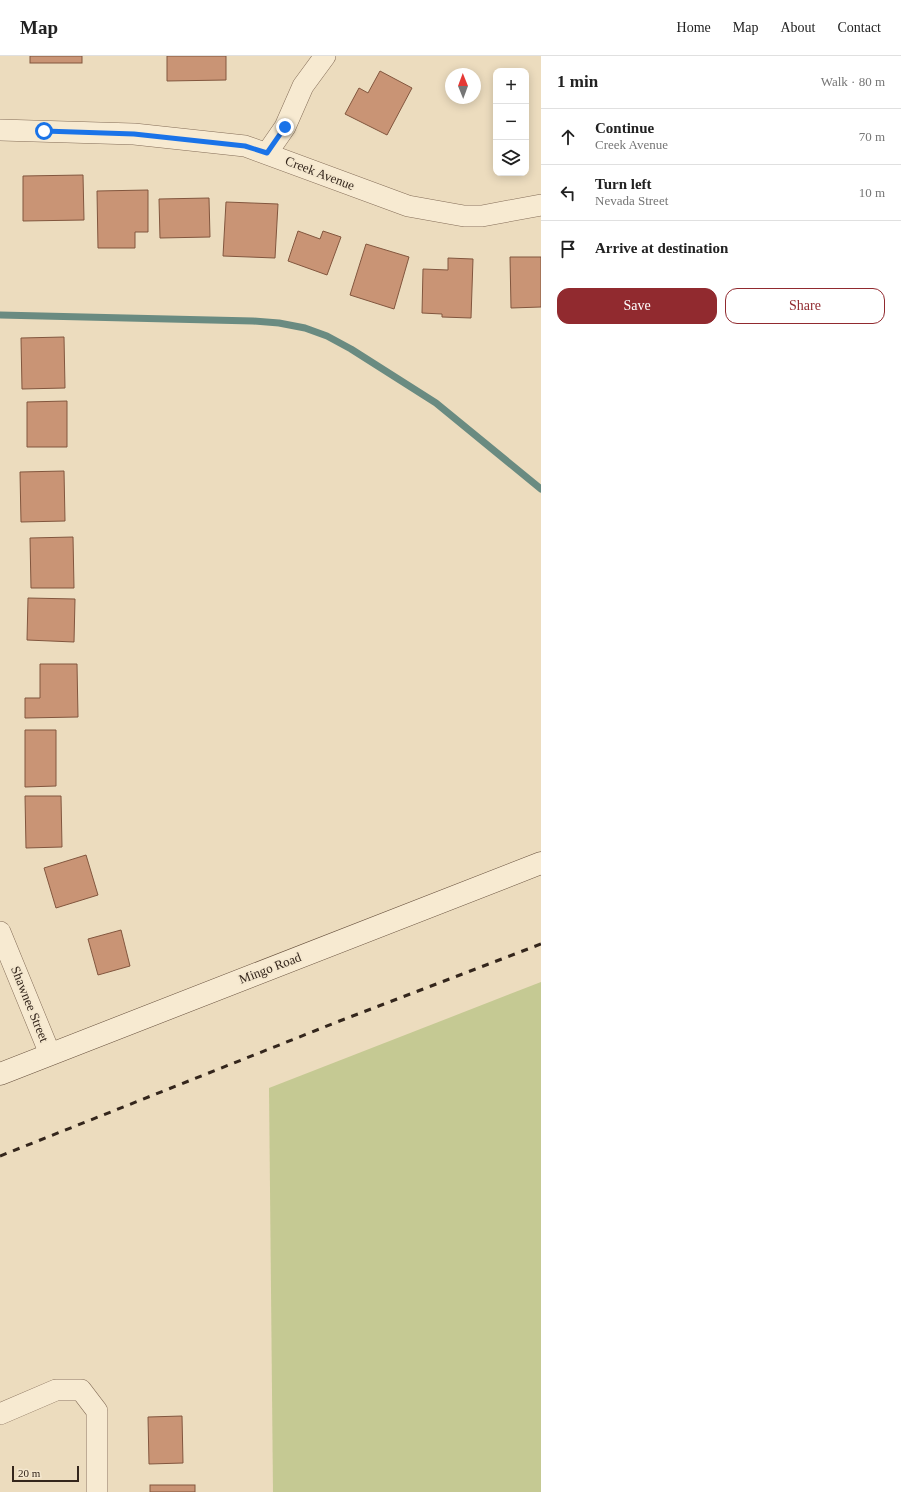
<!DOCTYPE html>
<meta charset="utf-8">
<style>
:root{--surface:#fff;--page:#f2f2f2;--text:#222;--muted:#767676;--line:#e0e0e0;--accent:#912a2f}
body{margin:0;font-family:"Times New Roman",serif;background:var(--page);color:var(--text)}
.controls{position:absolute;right:12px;top:12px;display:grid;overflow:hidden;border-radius:8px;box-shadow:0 2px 10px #0003}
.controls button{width:36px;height:36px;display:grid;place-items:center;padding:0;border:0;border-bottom:1px solid var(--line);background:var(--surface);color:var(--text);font:20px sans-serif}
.compass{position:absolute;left:445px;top:12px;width:36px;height:36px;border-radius:50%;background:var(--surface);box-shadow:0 2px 10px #0003;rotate:359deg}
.scale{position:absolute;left:12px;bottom:10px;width:67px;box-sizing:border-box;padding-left:4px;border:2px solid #34261c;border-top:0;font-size:11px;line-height:14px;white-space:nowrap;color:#34261c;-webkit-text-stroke:3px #f4e7ce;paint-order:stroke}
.stop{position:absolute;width:12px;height:12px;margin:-9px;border:3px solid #1a73e8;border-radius:50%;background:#fff}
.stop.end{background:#1a73e8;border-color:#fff;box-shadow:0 1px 4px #0008}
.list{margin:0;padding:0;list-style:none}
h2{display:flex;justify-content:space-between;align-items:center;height:52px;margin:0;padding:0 16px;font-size:17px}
h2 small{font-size:13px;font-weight:400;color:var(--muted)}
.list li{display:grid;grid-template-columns:26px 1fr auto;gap:12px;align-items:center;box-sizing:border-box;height:56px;padding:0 16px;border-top:1px solid var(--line)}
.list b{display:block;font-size:15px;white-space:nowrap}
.list p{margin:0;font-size:13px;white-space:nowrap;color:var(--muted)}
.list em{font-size:13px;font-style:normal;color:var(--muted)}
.actions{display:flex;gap:8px;padding:12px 16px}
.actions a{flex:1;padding:9px 0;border:1px solid var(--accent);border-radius:12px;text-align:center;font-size:14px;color:var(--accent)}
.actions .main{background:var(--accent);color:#fff}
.icon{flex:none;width:22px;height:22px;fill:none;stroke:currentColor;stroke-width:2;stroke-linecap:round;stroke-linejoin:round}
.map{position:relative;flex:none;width:541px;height:1436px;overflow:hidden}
header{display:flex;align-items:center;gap:24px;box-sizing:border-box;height:56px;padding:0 20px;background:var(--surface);border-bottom:1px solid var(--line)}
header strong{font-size:19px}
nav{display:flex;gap:22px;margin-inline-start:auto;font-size:14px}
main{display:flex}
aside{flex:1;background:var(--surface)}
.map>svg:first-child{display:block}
</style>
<header>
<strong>Map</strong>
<nav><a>Home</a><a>Map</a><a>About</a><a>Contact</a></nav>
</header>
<main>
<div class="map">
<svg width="541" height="1436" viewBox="0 0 541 1436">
<rect width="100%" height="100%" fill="#ecdcbe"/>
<polygon fill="#c5c993" points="541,926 541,1436 273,1436 269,1032"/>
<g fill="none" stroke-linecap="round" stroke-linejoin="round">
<polyline stroke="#6a8b81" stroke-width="7" points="0,259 253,265 279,267 305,272 327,280 351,293 436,347 541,433"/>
</g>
<g fill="#c99475" stroke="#82563e">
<rect x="30" y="0" width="52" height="7"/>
<polygon points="167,0 226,0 226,24 167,25"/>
<polygon points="380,15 412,32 387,79 345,58 359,32 368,37"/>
<polygon points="83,119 84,164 23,165 23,120"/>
<polygon points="148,134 148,176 135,176 135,192 98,192 97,135"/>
<polygon points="209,142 210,181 160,182 159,143"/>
<polygon points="226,146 278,148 275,202 223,200"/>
<polygon points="298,175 320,183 323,175 341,181 327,219 288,205"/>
<polygon points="366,188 409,201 394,253 350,239"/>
<polygon points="510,201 541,201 541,251 511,252"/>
<polygon points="448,202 473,203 471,262 442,261 442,258 422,257 423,213 448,214"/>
<polygon points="64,281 65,332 22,333 21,282"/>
<polygon points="67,345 67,391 27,391 27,346"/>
<polygon points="64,415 65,465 21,466 20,416"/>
<polygon points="73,481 74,532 31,532 30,482"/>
<polygon points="28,542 75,543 74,586 27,584"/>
<polygon points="40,608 77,608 78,661 25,662 25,642 40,642"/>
<polygon points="25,674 56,674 56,730 25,731"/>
<polygon points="25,740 61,740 62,791 26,792"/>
<polygon points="86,799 98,839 56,852 44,812"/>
<polygon points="121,874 130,910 98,919 88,883"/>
<polygon points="182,1360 183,1407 149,1408 148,1361"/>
<rect x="150" y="1429" width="45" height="7"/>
</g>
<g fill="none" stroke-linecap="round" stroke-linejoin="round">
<g stroke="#846d58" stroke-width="22">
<g id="street">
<polyline points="0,74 134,78 245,90 408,150 464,160 482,160 541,149"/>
<polyline points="267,97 285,71 303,30 325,0"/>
<polyline points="0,876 50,998"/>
<polyline points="0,1358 56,1334 81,1334 97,1355 97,1436"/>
</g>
</g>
<g stroke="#654e3b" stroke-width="23">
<polyline id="secondary" points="0,1018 541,807"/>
</g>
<use href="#street" stroke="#f7ead1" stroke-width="21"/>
<use href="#secondary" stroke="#f7ead1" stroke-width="22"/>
<polyline stroke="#34261c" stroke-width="3" stroke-dasharray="7 7" stroke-linecap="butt" points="0,1100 337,966 541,888"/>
</g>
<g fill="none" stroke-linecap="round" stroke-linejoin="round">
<polyline stroke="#1a73e8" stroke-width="5" points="44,75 134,78 245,90 267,97 285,71"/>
</g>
<g text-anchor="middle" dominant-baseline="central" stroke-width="3.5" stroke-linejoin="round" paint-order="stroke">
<g font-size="13" fill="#34261c" stroke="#f4e7ce">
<text transform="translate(320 117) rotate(21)">Creek Avenue</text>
<text transform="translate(270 912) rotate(-21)">Mingo Road</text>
<text transform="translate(30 948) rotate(68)">Shawnee Street</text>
</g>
</g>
</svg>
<div class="controls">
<button>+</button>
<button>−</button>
<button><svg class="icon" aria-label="layers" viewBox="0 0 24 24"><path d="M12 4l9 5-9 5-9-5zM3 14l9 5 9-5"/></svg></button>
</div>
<svg class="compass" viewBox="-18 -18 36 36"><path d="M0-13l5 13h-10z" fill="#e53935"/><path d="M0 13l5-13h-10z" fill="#767676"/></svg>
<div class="scale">20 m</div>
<div class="stop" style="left:44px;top:75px"></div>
<div class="stop end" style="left:285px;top:71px"></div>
</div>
<aside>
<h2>1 min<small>Walk · 80 m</small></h2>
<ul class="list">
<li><svg class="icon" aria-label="ahead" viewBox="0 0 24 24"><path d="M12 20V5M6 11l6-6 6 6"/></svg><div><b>Continue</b><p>Creek Avenue</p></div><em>70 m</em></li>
<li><svg class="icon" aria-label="left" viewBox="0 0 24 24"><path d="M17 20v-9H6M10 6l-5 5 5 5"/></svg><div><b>Turn left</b><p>Nevada Street</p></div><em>10 m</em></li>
<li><svg class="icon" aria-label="arrive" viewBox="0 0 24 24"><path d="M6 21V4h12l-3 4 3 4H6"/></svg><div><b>Arrive at destination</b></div></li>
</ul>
<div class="actions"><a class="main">Save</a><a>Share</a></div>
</aside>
</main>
